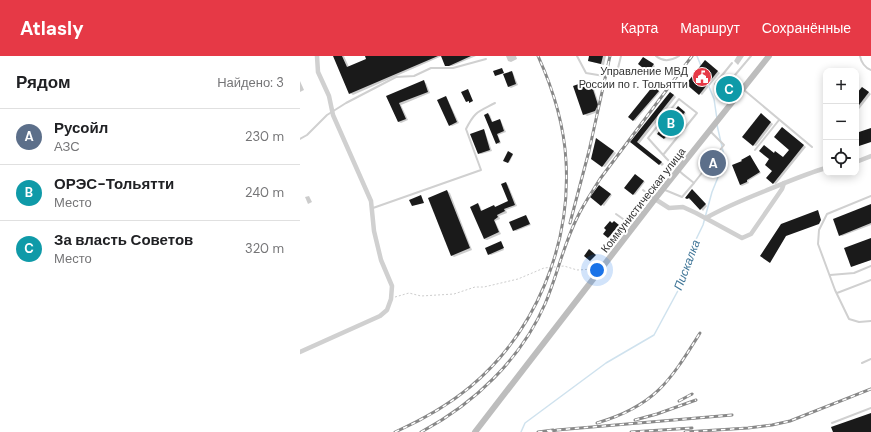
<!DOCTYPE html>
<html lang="ru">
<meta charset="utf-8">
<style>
:root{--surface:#fff;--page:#f6f6f6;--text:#202124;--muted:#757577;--line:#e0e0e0;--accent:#e63946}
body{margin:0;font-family:"DM Sans",sans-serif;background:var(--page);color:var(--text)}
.controls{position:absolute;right:12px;top:12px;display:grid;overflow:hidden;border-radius:8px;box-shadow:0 2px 10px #0003}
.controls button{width:36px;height:36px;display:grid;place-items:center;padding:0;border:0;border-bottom:1px solid var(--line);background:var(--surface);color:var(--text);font:20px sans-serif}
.you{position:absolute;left:297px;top:214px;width:14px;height:14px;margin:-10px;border:3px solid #fff;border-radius:50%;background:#1a73e8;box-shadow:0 0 0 6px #1a73e833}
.badge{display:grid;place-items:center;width:26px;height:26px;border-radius:50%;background:var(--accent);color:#fff;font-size:13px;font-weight:700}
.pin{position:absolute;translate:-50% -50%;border:2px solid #fff;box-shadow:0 1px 4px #0006}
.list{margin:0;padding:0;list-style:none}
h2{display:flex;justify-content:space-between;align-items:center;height:52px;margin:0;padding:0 16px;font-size:17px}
h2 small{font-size:13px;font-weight:400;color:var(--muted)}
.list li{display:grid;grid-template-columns:26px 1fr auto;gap:12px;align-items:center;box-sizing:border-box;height:56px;padding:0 16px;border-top:1px solid var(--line)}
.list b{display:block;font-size:15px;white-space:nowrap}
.list p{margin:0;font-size:13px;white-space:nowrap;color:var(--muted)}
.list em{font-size:13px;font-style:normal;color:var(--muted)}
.icon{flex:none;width:22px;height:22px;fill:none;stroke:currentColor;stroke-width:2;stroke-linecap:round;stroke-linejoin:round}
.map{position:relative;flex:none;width:571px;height:376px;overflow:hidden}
header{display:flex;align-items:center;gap:24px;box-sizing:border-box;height:56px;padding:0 20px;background:var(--accent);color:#fff}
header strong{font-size:19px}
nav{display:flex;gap:22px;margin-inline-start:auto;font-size:14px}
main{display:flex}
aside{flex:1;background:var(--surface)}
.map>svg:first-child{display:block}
</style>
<header>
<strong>Atlasly</strong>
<nav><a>Карта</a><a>Маршрут</a><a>Сохранённые</a></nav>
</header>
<main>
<aside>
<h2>Рядом<small>Найдено: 3</small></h2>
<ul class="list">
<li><span class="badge" style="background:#5c6f8a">A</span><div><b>Русойл</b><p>АЗС</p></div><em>230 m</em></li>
<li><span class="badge" style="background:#0f9aa8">B</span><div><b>ОРЭС-Тольятти</b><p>Место</p></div><em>240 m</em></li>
<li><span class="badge" style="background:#0f9aa8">C</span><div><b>За власть Советов</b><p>Место</p></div><em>320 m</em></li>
</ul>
</aside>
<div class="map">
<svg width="571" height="376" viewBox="0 0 571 376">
<rect width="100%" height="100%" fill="#fff"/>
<g fill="#0003">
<polygon points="34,0 44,0 49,11 67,3 66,0 176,0 152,10 146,9 142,0 53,39 50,37"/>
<polygon points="206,0 216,0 217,3 211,6 208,5"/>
<polygon points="290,0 306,0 304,9 289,5"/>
<polygon points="437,0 444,0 438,9 434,5"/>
<polygon points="343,2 355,10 351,16 339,8"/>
<polygon points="408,7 420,17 402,39 388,28"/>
<polygon points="212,16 213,17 218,29 211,32 209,31 206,22"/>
<polygon points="0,25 4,34 0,36"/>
<polygon points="290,25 292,27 300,51 298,56 287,60 284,58"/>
<polygon points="123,26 126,27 130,37 101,49 108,64 101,67 99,66 88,40"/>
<polygon points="355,32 360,36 335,65 334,64 329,60"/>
<polygon points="565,33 571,38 556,57 556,40"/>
<polygon points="373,38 376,41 339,88 364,108 362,110 332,86"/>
<polygon points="146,41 147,42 159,67 152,70 150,69"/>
<polygon points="379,52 386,57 365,83 358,77"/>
<polygon points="188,58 190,59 193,67 200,64 201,65 206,76 198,79 201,87 199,88 197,87"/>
<polygon points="463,60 473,68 456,90 453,89"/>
<polygon points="184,74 185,76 192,95 181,98 179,97"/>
<polygon points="484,74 506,91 476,128 473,127 474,98 484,102 491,93"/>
<polygon points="299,85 316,97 305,111 302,110"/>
<polygon points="208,97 213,99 209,107 205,104"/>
<polygon points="450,100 461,117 448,125 449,127 442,130 440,129 443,105"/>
<polygon points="337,120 345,126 335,139 333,138"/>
<polygon points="206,127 208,129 217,150 206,154 207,157 199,160 200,163 195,165 201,178 187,184 184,183 178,148 180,150 182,155 194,150 196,151 209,146"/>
<polygon points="301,131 312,139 304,150 291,141"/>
<polygon points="147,135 150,137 172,194 154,201 151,199"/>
<polygon points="394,136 407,150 403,155 391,142 390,144 386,141"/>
<polygon points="9,140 12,146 8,148 5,141"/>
<polygon points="571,149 571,169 542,180 540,179"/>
<polygon points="226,160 227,161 231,169 216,175 214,174"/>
<polygon points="315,167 320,170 310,182 304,178 312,168"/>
<polygon points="571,183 571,204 552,210"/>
<polygon points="200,187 204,194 191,199 189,198"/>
</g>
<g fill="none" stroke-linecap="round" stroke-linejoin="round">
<g stroke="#cfe2ee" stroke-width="1.5">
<polyline points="397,0 401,10"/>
<polyline points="407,26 414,43 417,63"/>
<polyline points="221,376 225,367 306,307 354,279 381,229 389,198 403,169 412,136 425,104 417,69"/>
</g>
</g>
<g fill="#1a1a1a">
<polygon points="33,0 42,0 47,11 66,3 65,0 138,0 49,38"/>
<polygon points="141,0 171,0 149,10 145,10"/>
<polygon points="289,0 303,0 301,8 288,5"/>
<polygon points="343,1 354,8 348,16 338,8"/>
<polygon points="405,4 418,15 399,39 386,28"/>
<polygon points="202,12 204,17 195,20 193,15"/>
<polygon points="212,15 216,28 208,31 203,18"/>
<polygon points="124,24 128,36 99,47 106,63 98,66 86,40"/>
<polygon points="290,24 298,49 295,55 283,59 273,30"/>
<polygon points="353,30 359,35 333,65 328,61"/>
<polygon points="562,31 569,36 556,53 556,38"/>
<polygon points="168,33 173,45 169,47 169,45 166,46 161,36"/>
<polygon points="370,36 374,39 337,86 362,106 359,109 330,86"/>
<polygon points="146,40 157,66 149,70 137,44"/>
<polygon points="378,50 385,56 364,83 357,78"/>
<polygon points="188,57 192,66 200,63 204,75 197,78 200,86 196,88 184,59"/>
<polygon points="461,57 471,66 453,90 442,81"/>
<polygon points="482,71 504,89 473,128 466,122 472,115 465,109 469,103 459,95 464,89 474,97 475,95 483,101 489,94 474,81"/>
<polygon points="571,72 571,86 559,90 556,83 556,77"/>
<polygon points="184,73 190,94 178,98 170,78"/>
<polygon points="296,82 314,95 302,111 291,103"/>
<polygon points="208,95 213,98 208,107 203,105"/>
<polygon points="419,99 422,102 409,119 406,116"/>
<polygon points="450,99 460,116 447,124 447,126 440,129 432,109 442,105 441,104"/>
<polygon points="335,118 344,125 333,139 324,132"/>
<polygon points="206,126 215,149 204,153 205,155 197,159 198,161 194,164 199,176 184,183 170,151 178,147 181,155 194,149 195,151 208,145 201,128"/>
<polygon points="299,129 311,138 301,150 290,141"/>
<polygon points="392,133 406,148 400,154 389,142 387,143 385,142"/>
<polygon points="147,134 170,192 151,200 128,142"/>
<polygon points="121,139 124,147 112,150 109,144"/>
<polygon points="571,148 571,167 539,180 533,163"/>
<polygon points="518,154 521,164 519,168 486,180 470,207 460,200 481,168"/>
<polygon points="226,159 230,168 213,175 209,166"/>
<polygon points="310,165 312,167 314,165 319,169 308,182 303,178 306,174 304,172"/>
<polygon points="571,182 571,204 551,211 544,192"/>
<polygon points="201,185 204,192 188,199 185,192"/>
<polygon points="289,193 296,199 290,205 284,200"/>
<polygon points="571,357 571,376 533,376 531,371"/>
</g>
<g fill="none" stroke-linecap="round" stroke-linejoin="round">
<polyline stroke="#cdcdcd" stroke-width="1" stroke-dasharray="2 2" stroke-linecap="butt" points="95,241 109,237 121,240 154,238 175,231 184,231 218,223 244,212 264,210 277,214 294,213"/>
<g stroke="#d0d0d0" stroke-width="2">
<polyline points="277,0 286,17 304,20 317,16 321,0"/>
<path d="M356,0C363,6 371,5 379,0"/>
<path d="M560,0C561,6 565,12 571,14"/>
<polyline points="432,7 415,28 434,42"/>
<polyline points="443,30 434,22 435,19 451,0"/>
<polyline points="444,34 512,91"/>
<polyline points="0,83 7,79 27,59 46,47 96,21 114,20 131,12 153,12 186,3"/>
<polyline points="455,94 479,64"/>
<path d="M363,99L397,57L379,43L348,82C363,99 376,114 394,127L382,141L365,134"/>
<polyline points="394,127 424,89 411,76"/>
<polyline points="343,134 353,142"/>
<polyline points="571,140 527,158 519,174 518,188 535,234 549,263 559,266 571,265"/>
<path d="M73,152L181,114L166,73C175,55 178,56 195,47"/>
<polyline points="316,158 333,170"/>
<polyline points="530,219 554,217 571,210"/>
<polyline points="537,237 571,224"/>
<polyline points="562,307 571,303"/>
<polyline points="532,367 571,352"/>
</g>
<g stroke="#d0d0d0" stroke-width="4.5">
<polyline points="556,106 571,100"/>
<polyline points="355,143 369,152 383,151 396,157 442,182 451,178 482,133 484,127"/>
<path d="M406,162C425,151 445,143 465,135C485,127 505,118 526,112"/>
<polyline points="0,296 80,260 87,254 91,243 92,230 81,204 74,175 71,145 33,59 29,40 18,16 17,0"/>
</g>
<polyline stroke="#bdbdbd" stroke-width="6" points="175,376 355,143 469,0"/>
<g stroke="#888" stroke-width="3">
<g id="rail">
<polyline points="270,167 289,95 310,0"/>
<polyline points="379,345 392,338"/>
<polyline points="335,364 357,358 396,344"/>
<path d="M297,367C355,350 370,325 400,277"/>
<path d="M95,376C122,364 147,350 170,331C236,276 271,189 266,105C264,68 253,33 238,0"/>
<path d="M121,376C174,348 221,303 245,248C257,220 263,190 277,162C283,149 292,136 300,123L392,0"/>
<polyline points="238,376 253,374"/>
<polyline points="248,376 257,374 432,359"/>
<polyline points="331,376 392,372"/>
<polyline points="385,376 448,372 472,369 490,365 571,333"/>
</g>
</g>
<use href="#rail" stroke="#fff" stroke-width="1.5" stroke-dasharray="4.5" stroke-linecap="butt"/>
</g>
<defs>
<g id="civic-disc" transform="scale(1)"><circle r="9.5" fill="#e63946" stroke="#fff"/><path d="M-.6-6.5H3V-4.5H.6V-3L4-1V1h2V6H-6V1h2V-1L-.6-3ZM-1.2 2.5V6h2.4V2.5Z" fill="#fff"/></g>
</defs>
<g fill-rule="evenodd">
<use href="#civic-disc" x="402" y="21"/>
</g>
<g text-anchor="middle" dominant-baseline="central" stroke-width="4" stroke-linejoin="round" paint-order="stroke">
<g font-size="11" fill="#333" stroke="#fff" text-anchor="end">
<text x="388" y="15">Управление МВД<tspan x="388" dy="13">России по г. Тольятти</tspan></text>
</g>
<g font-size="11" fill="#333" stroke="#fff">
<text transform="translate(343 144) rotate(-52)">Коммунистическая улица</text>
</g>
<g font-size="12" font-style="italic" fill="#3f7597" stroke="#fff">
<text transform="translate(387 209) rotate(-69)">Пискалка</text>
</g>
</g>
</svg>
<div class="controls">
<button>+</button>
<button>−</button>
<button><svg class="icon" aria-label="locate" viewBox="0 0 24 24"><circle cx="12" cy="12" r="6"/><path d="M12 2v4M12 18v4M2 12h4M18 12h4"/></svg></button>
</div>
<div class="you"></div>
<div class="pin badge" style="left:413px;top:107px;background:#5c6f8a">A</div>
<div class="pin badge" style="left:371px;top:67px;background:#0f9aa8">B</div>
<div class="pin badge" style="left:429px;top:33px;background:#0f9aa8">C</div>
</div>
</main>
